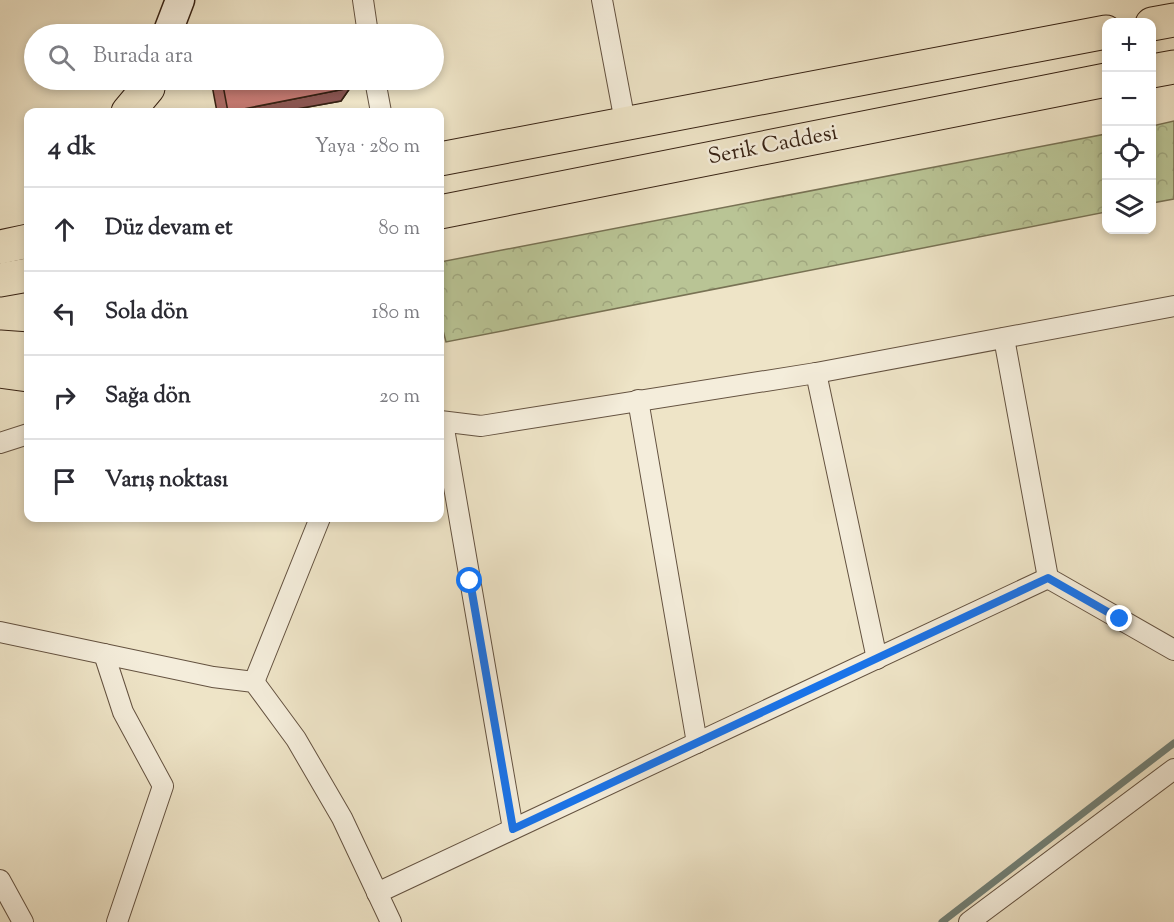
<!DOCTYPE html>
<html lang="tr">
<meta charset="utf-8">
<style>
:root{--surface:#fff;--page:#f2f2f3;--text:#2b2b33;--muted:#7c7c81;--line:#e1e1e2}
body{margin:0;font-family:"Sorts Mill Goudy",serif;background:var(--page);color:var(--text)}
.controls{position:absolute;right:18px;top:18px;display:grid;overflow:hidden;border-radius:12px;box-shadow:0 3px 9px #0003}
.controls button{width:54px;height:54px;display:grid;place-items:center;padding:0;border:0;border-bottom:2px solid var(--line);background:var(--surface);color:var(--text);font:30px sans-serif}
.stop{position:absolute;width:18px;height:18px;margin:-14px;border:4px solid #1a73e8;border-radius:50%;background:#fff}
.stop.end{background:#1a73e8;border-color:#fff;box-shadow:0 2px 6px #0008}
.list{margin:0;padding:0;list-style:none}
h2{display:flex;justify-content:space-between;align-items:center;height:78px;margin:0;padding:0 24px;font-size:26px}
h2 small{font-size:20px;font-weight:400;color:var(--muted)}
.list li{display:grid;grid-template-columns:39px 1fr auto;gap:18px;align-items:center;box-sizing:border-box;height:84px;padding:0 24px;border-top:2px solid var(--line)}
.list b{display:block;font-size:22px;white-space:nowrap}
.list em{font-size:20px;font-style:normal;color:var(--muted)}
.icon{flex:none;width:33px;height:33px;fill:none;stroke:currentColor;stroke-width:2;stroke-linecap:round;stroke-linejoin:round}
.map{position:relative;flex:none;width:1174px;height:922px;overflow:hidden}
.search{position:absolute;background:var(--surface);box-shadow:0 3px 9px #0003;left:24px;top:24px;width:420px;height:66px;display:flex;align-items:center;gap:15px;box-sizing:border-box;padding:0 21px;border-radius:33px;color:var(--muted);font-size:22px}
.panel{position:absolute;background:var(--surface);box-shadow:0 3px 9px #0003;left:24px;top:108px;width:420px;height:414px;border-radius:12px}
.map>svg:first-child{display:block}
</style>
<div class="map">
<svg width="1174" height="922" viewBox="0 0 1174 922">
<defs>
<pattern id="park-crowns" width="20" height="18" patternUnits="userSpaceOnUse" patternTransform="scale(1.5)"><rect width="20" height="18" fill="#b9c495"/><path d="M2 6a3 3 0 1 1 6 0M12 15a3 3 0 1 1 6 0" fill="none" stroke="#a0a880"/></pattern>
</defs>
<rect width="100%" height="100%" fill="#eee4c7"/>
<filter id="stains"><feTurbulence type="fractalNoise" baseFrequency=".00333" numOctaves="4"/><feColorMatrix values="0 0 0 0 .2 0 0 0 0 .09 0 0 0 0 .02 0 0 0 .5 -.17"/></filter>
<radialGradient id="worn" r=".72"><stop offset=".6" stop-color="#630" stop-opacity="0"/><stop offset="1" stop-color="#630" stop-opacity=".3"/></radialGradient>
<g fill="url(#park-crowns)" stroke="#787254" stroke-width="1.5">
<polygon points="1174,121 1174,199 1152,203 1152,126"/>
<polygon points="1106,134 1106,212 446,342 440,319 440,262"/>
</g>
<g fill="none" stroke-linecap="round" stroke-linejoin="round">
<polyline stroke="#717f75" stroke-width="7" points="942,922 1174,743"/>
<g stroke="#645240" stroke-width="22">
<g id="street">
<polyline points="363,0 368,34"/>
<polyline points="602,0 625,122"/>
<polyline points="375,80 381,112"/>
<polyline points="1004,338 1048,578"/>
<polyline points="816,373 877,659"/>
<polyline points="638,400 697,743"/>
<polyline points="440,421 481,426 816,373 1174,306"/>
<polyline points="443,423 513,829"/>
<polyline points="0,443 28,434"/>
<polyline points="1048,578 1174,650"/>
<polyline points="0,632 213,677 254,682 296,739 342,818 391,922"/>
<polyline points="104,654 123,712 163,786 117,922"/>
<polyline points="254,682 320,518"/>
<polyline points="0,880 23,922"/>
<polyline points="377,893 1048,578"/>
<polyline points="969,922 1174,769"/>
</g>
</g>
<g stroke="#362113" stroke-width="31">
<polyline id="secondary" points="167,34 180,0"/>
</g>
<g stroke="#362113" stroke-width="35">
<g id="highway">
<polyline points="1152,24 1174,20"/>
<polyline points="1152,71 1174,67"/>
<polyline points="128,112 148,88"/>
<polyline points="440,159 1106,32"/>
<polyline points="440,212 1106,80"/>
<polyline points="0,247 28,241"/>
<polyline points="0,280 28,275"/>
<polyline points="0,347 28,349"/>
<polyline points="0,371 28,375"/>
</g>
</g>
<use href="#street" stroke="#f4eddb" stroke-width="20"/>
<use href="#secondary" stroke="#f4eddb" stroke-width="28"/>
<use href="#highway" stroke="#eee4c7" stroke-width="33"/>
</g>
<polygon fill="#ac6b65" stroke="#362113" stroke-width="1.5" points="211,80 348,80 350,88 341,101 280,112 217,112"/>
<polygon fill="#8c5753" stroke="#362113" stroke-width="1.5" points="350,88 341,101 280,112 227,112"/>
<polygon fill="#c87c76" stroke="#362113" stroke-width="1.5" points="222,80 348,80 350,88 228,112"/>
<g fill="none" stroke-linecap="round" stroke-linejoin="round">
<polyline stroke="#1a73e8" stroke-width="8" points="470,581 513,829 1048,578 1120,619"/>
</g>
<g text-anchor="middle" dominant-baseline="central" stroke-width="5" stroke-linejoin="round" paint-order="stroke">
<g font-size="22" fill="#362113" stroke="#f4eddb">
<text transform="translate(773 146) rotate(-11)">Serik Caddesi</text>
</g>
</g>
<rect width="100%" height="100%" filter="url(#stains)"/>
<rect width="100%" height="100%" fill="url(#worn)"/>
</svg>
<div class="controls">
<button>+</button>
<button>−</button>
<button><svg class="icon" aria-label="locate" viewBox="0 0 24 24"><circle cx="12" cy="12" r="6"/><path d="M12 2v4M12 18v4M2 12h4M18 12h4"/></svg></button>
<button><svg class="icon" aria-label="layers" viewBox="0 0 24 24"><path d="M12 4l9 5-9 5-9-5zM3 14l9 5 9-5"/></svg></button>
</div>
<div class="stop" style="left:470px;top:581px"></div>
<div class="stop end" style="left:1120px;top:619px"></div>
<div class="search"><svg class="icon" aria-label="search" viewBox="0 0 24 24"><circle cx="10" cy="10" r="6"/><path d="M15 15l6 6"/></svg>Burada ara</div>
<section class="panel">
<h2>4 dk<small>Yaya · 280 m</small></h2>
<ul class="list">
<li><svg class="icon" aria-label="ahead" viewBox="0 0 24 24"><path d="M12 20V5M6 11l6-6 6 6"/></svg><div><b>Düz devam et</b></div><em>80 m</em></li>
<li><svg class="icon" aria-label="left" viewBox="0 0 24 24"><path d="M17 20v-9H6M10 6l-5 5 5 5"/></svg><div><b>Sola dön</b></div><em>180 m</em></li>
<li><svg class="icon" aria-label="right" viewBox="0 0 24 24"><path d="M7 20v-9h11M14 6l5 5-5 5"/></svg><div><b>Sağa dön</b></div><em>20 m</em></li>
<li><svg class="icon" aria-label="arrive" viewBox="0 0 24 24"><path d="M6 21V4h12l-3 4 3 4H6"/></svg><div><b>Varış noktası</b></div></li>
</ul>
</section>
</div>
